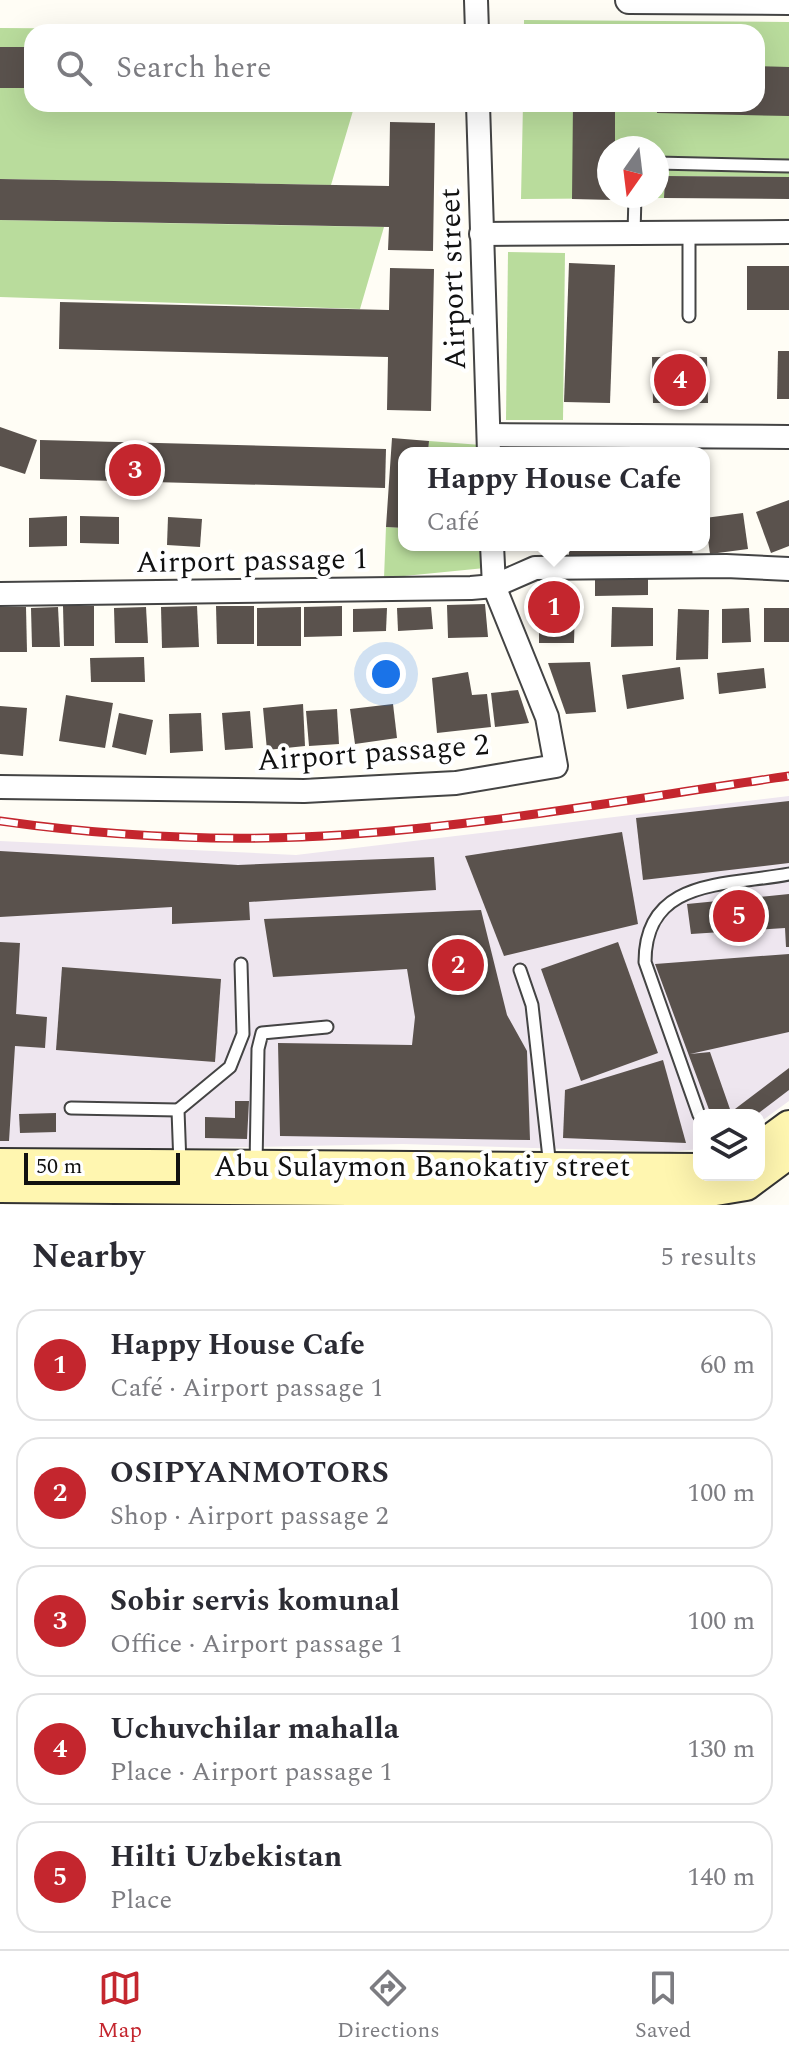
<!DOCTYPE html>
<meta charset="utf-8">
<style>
:root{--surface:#fff;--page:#f2f2f3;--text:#2b2b33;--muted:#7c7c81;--line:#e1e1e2;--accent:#c4262e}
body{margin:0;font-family:Spectral,serif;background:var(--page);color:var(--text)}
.controls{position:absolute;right:24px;bottom:24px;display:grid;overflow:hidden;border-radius:16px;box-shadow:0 8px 32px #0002}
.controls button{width:72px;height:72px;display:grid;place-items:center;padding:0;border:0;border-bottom:2px solid var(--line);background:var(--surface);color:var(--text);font:40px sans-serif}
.compass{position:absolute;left:597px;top:136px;width:72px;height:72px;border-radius:50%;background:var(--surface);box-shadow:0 8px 32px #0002;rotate:194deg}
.scale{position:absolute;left:24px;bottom:20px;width:156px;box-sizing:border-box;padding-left:8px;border:4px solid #111;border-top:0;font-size:22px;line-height:28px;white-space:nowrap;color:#111;-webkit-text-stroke:6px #fff;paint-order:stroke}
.you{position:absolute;left:386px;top:674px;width:28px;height:28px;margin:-20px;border:6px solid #fff;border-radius:50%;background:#1a73e8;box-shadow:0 0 0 12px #1a73e833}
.badge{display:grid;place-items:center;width:52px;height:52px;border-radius:50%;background:var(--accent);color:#fff;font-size:26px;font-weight:700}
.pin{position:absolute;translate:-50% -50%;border:4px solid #fff;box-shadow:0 2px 8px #0006}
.popup{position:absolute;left:398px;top:447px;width:312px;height:104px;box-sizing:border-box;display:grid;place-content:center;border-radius:16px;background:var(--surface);filter:drop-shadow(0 2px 6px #0005);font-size:26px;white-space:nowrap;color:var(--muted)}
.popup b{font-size:30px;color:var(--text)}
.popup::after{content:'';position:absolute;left:50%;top:100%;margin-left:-16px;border:16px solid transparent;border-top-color:var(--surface)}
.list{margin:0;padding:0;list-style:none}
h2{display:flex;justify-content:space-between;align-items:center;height:104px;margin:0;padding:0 32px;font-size:34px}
h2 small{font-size:26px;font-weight:400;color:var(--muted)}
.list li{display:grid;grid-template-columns:52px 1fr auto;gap:24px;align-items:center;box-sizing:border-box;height:112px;margin:0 16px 16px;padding:0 16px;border:2px solid var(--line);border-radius:24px}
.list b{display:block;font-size:30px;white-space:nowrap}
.list p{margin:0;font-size:26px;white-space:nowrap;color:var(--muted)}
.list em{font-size:26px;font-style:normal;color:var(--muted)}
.icon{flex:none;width:44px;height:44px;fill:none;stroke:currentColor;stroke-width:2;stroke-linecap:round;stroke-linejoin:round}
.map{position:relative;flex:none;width:789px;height:1205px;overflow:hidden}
.search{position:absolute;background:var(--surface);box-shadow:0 8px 32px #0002;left:24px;right:24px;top:24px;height:88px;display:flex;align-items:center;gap:20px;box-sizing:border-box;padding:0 28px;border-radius:24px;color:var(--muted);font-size:30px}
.sheet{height:744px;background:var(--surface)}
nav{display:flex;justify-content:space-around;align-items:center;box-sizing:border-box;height:112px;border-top:2px solid var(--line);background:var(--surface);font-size:22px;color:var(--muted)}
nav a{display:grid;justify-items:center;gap:4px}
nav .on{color:var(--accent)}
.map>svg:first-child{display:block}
</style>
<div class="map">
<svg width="789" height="1205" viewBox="0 0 789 1205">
<rect width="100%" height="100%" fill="#fffdf5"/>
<polygon fill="#eee6ef" points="789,796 789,1101 759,1123 759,1115 699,1115 699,1149 670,1152 403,1144 0,1152 0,841 296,855"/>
<g fill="#b9dc9c" fill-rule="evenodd">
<path d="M524,20L789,22V177L665,176L664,198L521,199L523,104H757V32H524ZM609,148H657V196H609Z"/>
<polygon points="0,28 451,31 32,32 32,104 355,104 331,185 0,179"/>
<polygon points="0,220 384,227 360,309 0,297"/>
<polygon points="508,252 565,253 563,420 506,420"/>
<polygon points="429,441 481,445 481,453 428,453"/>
<polygon points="386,527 404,528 404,545 484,545 485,568 384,578"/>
</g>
<g fill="#5a524d">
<rect x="0" y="47" width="32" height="41"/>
<polygon points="757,66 789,67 789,116 657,113 657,104 757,104"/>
<rect x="494" y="104" width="26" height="6"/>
<polygon points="573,104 615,104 615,148 609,148 609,196 614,196 614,200 572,199"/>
<polygon points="390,122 435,123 433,251 388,250 389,227 0,220 0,179 389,186"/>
<polygon points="665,176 789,177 789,199 664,198"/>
<polygon points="569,263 615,265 610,403 564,402"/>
<rect x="747" y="266" width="42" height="44"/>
<polygon points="390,268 434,269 431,411 387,410 388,357 59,349 60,302 389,310"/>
<polygon points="778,351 789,351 789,399 777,399"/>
<polygon points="652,357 707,357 708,403 653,403"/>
<polygon points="0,427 37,440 25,474 0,466"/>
<polygon points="392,438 429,441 428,453 404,453 404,528 386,527"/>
<polygon points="40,440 386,449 385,488 40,479"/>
<polygon points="789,500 789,546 771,553 756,512"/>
<polygon points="743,513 748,549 710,554 705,518"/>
<polygon points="67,516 67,546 29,547 29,518"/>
<polygon points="80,516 119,517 119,544 80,543"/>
<polygon points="168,517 202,519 200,547 167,545"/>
<polygon points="569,545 692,545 693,562 569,562"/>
<polygon points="648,576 648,595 595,596 595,577"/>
<polygon points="485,604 488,637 448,638 447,605"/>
<polygon points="539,604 575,605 574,643 539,643"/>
<polygon points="63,606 94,606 94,646 64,646"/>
<polygon points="197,606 199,647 162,648 161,607"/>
<polygon points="216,606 254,606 254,644 217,644"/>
<polygon points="342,606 342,636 304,637 304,607"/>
<polygon points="0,607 26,607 27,652 0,652"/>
<polygon points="58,607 60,647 32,647 31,608"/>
<polygon points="146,607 148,643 115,643 114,608"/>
<polygon points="301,607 301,646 257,646 257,608"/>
<polygon points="431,607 433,629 398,631 397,608"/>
<polygon points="612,607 653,608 653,646 611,647"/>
<polygon points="387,608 386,631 353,632 353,609"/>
<polygon points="749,608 751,642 722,643 722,609"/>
<rect x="764" y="608" width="25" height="34"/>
<polygon points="678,609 709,610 708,659 676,660"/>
<polygon points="144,657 145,682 91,682 90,658"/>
<polygon points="590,662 596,712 566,714 548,663"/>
<polygon points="680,667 684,699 627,709 622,675"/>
<polygon points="764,668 766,688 719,694 717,673"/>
<polygon points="468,672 472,695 487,694 491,727 437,733 432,678"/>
<polygon points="518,690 529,723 495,727 491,693"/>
<polygon points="66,695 113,703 105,748 59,741"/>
<polygon points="303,704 305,746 267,750 263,708"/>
<polygon points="393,704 397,738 355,744 350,709"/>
<polygon points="0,706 27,708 23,756 0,754"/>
<polygon points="337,709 339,744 309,746 306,711"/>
<polygon points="250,711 253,748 225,750 222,713"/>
<polygon points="119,713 153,720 146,755 112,747"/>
<polygon points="201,713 203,751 170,753 169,714"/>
<polygon points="789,801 789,863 643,880 636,818"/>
<polygon points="622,832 638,924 504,956 465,856"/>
<polygon points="0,851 238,865 434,857 436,890 249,902 250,920 172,924 172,907 0,917"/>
<polygon points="789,894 789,947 786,947 785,928 691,934 687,904"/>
<polygon points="481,910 507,1015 527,1051 530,1140 280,1136 278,1043 412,1045 415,1017 407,969 273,977 264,919"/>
<polygon points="0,942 20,943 16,1014 47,1017 45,1048 15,1046 9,1141 0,1141"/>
<polygon points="618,942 658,1053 581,1081 541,969"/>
<polygon points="789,954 789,1032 690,1054 710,1052 731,1112 789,1068 789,1090 756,1115 711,1115 655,964"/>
<polygon points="62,967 221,979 215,1062 56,1050"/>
<polygon points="663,1060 686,1143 563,1138 565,1090"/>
<polygon points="235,1101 249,1101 247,1139 205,1138 205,1117 235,1118"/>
<polygon points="56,1113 56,1132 20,1133 19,1114"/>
</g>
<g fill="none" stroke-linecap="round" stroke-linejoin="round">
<g stroke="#444" stroke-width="15">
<g id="service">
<polyline points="657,163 789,166"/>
<polyline points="634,233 635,196"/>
<polyline points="689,233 689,316"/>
<polyline points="520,970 532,1005 550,1167"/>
<polyline points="71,1108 178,1110"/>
<path d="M699,1115L645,962C645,878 725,886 789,874"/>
<polyline points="180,1165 178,1110 230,1067 243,1034 241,964"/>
<polyline points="256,1166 258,1049 262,1033 327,1027"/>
</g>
</g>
<g stroke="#444" stroke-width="26">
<g id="minor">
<polyline points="476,0 477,32"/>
<polyline points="478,104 489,453"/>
<polyline points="481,234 789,232"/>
<polyline points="489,435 789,437"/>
<polyline points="0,594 471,588 494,586 535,568 726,566 789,569"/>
<polyline points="0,787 304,791 456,783 556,766 547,717 494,586 492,545"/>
</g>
</g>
<g stroke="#444" stroke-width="30">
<polyline id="tertiary" points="629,0 789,1"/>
</g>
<g stroke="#333" stroke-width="34">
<g id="secondary">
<polyline points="759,1148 789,1126"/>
<polyline points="0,1164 699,1169"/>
<polyline points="0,1187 697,1193 746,1185 789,1153"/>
</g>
</g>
<use href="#service" stroke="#fff" stroke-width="11"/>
<use href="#minor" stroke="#fff" stroke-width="22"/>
<use href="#tertiary" stroke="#fff" stroke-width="26"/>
<use href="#secondary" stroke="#fff6b0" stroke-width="30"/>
<g stroke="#c4262e" stroke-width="9">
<path id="rail" d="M0,821C100,835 202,841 302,837C465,830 628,799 789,776"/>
</g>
<use href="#rail" stroke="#fff" stroke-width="6" stroke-dasharray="18" stroke-linecap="butt"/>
</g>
<g text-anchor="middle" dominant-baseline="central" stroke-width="8" stroke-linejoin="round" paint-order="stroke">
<g font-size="30" fill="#111" stroke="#fff">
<text transform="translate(453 279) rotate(-92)">Аirport street</text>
<text transform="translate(252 561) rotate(-1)">Аirport passage 1</text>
<text transform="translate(373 753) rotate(-4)">Аirport passage 2</text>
<text x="422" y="1167">Abu Sulaymon Banokatiy street</text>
</g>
</g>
</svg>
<div class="controls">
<button><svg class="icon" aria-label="layers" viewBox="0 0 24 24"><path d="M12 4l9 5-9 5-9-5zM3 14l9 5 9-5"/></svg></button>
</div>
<svg class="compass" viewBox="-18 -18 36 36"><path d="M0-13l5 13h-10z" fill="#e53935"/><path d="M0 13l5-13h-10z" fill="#7c7c81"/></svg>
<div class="scale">50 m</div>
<div class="you"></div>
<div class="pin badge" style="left:554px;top:607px">1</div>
<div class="popup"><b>Happy House Cafe</b>Café</div>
<div class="pin badge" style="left:458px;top:965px">2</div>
<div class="pin badge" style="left:135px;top:470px">3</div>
<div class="pin badge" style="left:680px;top:380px">4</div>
<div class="pin badge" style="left:739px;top:916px">5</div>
<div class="search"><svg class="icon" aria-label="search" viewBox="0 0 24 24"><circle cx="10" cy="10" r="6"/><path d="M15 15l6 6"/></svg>Search here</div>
</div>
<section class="sheet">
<h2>Nearby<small>5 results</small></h2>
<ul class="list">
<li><span class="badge">1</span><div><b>Happy House Cafe</b><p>Café · Аirport passage 1</p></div><em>60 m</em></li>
<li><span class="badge">2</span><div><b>OSIPYANMOTORS</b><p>Shop · Аirport passage 2</p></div><em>100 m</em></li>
<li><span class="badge">3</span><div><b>Sobir servis komunal</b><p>Office · Аirport passage 1</p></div><em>100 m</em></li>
<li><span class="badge">4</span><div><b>Uchuvchilar mahalla</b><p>Place · Аirport passage 1</p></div><em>130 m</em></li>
<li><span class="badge">5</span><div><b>Hilti Uzbekistan</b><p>Place</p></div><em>140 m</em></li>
</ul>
</section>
<nav>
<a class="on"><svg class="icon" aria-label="map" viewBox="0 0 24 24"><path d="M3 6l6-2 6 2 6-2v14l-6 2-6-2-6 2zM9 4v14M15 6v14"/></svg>Map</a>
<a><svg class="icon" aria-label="directions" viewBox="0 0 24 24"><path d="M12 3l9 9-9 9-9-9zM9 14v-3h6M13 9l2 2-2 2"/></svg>Directions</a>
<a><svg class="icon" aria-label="saved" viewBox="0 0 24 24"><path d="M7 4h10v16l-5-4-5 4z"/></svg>Saved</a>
</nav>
